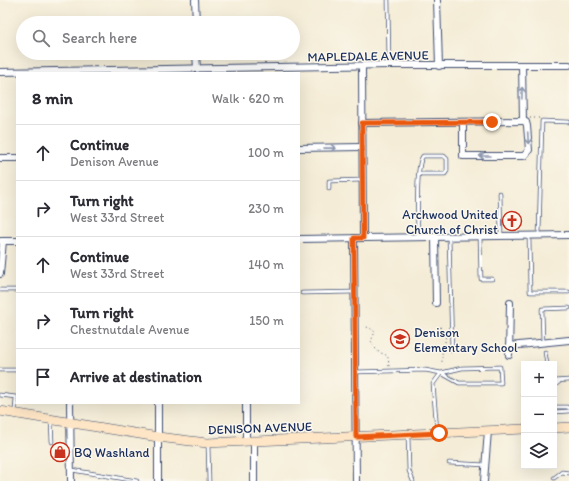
<!DOCTYPE html>
<meta charset="utf-8">
<style>
:root{--surface:#fff;--page:#f7f7f7;--text:#2b2b33;--muted:#7c7c81;--line:#e1e1e2}
body{margin:0;font-family:Itim,sans-serif;background:var(--page);color:var(--text)}
.controls{position:absolute;right:12px;bottom:12px;display:grid;overflow:hidden;border-radius:0px;box-shadow:0 4px 16px #0002}
.controls button{width:36px;height:36px;display:grid;place-items:center;padding:0;border:0;border-bottom:1px solid var(--line);background:var(--surface);color:var(--text);font:20px sans-serif}
.stop{position:absolute;width:12px;height:12px;margin:-9px;border:3px solid #ea580c;border-radius:50%;background:#fff}
.stop.end{background:#ea580c;border-color:#fff;box-shadow:0 1px 4px #0008}
.list{margin:0;padding:0;list-style:none}
h2{display:flex;justify-content:space-between;align-items:center;height:52px;margin:0;padding:0 16px;font-size:17px}
h2 small{font-size:13px;font-weight:400;color:var(--muted)}
.list li{display:grid;grid-template-columns:26px 1fr auto;gap:12px;align-items:center;box-sizing:border-box;height:56px;padding:0 16px;border-top:1px solid var(--line)}
.list b{display:block;font-size:15px;white-space:nowrap}
.list p{margin:0;font-size:13px;white-space:nowrap;color:var(--muted)}
.list em{font-size:13px;font-style:normal;color:var(--muted)}
.icon{flex:none;width:22px;height:22px;fill:none;stroke:currentColor;stroke-width:2;stroke-linecap:round;stroke-linejoin:round}
.map{position:relative;flex:none;width:569px;height:481px;overflow:hidden}
.search{position:absolute;background:var(--surface);box-shadow:0 4px 16px #0002;left:16px;top:16px;width:284px;height:44px;display:flex;align-items:center;gap:10px;box-sizing:border-box;padding:0 14px;border-radius:22px;color:var(--muted);font-size:15px}
.panel{position:absolute;background:var(--surface);box-shadow:0 4px 16px #0002;left:16px;top:72px;width:284px;height:332px;border-radius:0px}
.map>svg:first-child{display:block}
</style>
<div class="map">
<svg width="569" height="481" viewBox="0 0 569 481">
<rect width="100%" height="100%" fill="#fbf7ec"/>
<filter id="ink" filterUnits="userSpaceOnUse"><feTurbulence type="fractalNoise" baseFrequency=".025" numOctaves="2"/><feDisplacementMap in="SourceGraphic" scale="8" xChannelSelector="R" yChannelSelector="G"/><feConvolveMatrix kernelMatrix="1 2 1 2 8 2 1 2 1" color-interpolation-filters="sRGB"/></filter>
<filter id="wash" filterUnits="userSpaceOnUse"><feTurbulence type="fractalNoise" baseFrequency=".012" numOctaves="4" result="noise"/><feDisplacementMap in="SourceGraphic" scale="16" xChannelSelector="R" yChannelSelector="G"/><feGaussianBlur stdDeviation="0.9" result="paint"/><feColorMatrix in="noise" values="0 0 0 0 0 0 0 0 0 0 0 0 0 0 0 0 0 1.4 0 .05"/><feComposite in="paint" operator="in"/></filter>
<g filter="url(#wash)">
<rect width="100%" height="100%" fill="#f4ecd6"/>
</g>
<g filter="url(#ink)">
<g fill="none" stroke-linecap="round" stroke-linejoin="round">
<g stroke="#3c4b70" stroke-width="4.5">
<g id="lane">
<polyline points="388,0 389,65"/>
<polyline points="329,189 329,181 362,180"/>
<polyline points="500,193 501,236"/>
<polyline points="539,235 542,121 569,122"/>
<polyline points="480,236 481,279 492,279"/>
<polyline points="529,236 530,292 569,292"/>
<path d="M418,237C418,222 415,165 423,156H444L447,159V171L445,174H419"/>
<polyline points="449,237 452,350"/>
<polyline points="0,290 17,290"/>
<polyline points="302,293 355,292"/>
<polyline points="543,343 542,309 569,308"/>
<polyline points="545,352 547,364"/>
<polyline points="0,370 17,370"/>
<polyline points="355,372 425,370 441,373 459,383 501,383 500,367 462,368 441,373 433,384 437,431"/>
<polyline points="554,381 569,380"/>
<polyline points="554,386 559,382"/>
<polyline points="524,394 524,396"/>
<polyline points="0,395 16,397 15,413"/>
<polyline points="554,407 567,407 569,408"/>
<polyline points="554,412 569,411"/>
<polyline points="51,421 52,442"/>
<polyline points="408,435 409,471 413,481"/>
<polyline points="208,445 209,481"/>
<polyline points="449,463 486,465"/>
<polyline points="72,470 137,481"/>
<polyline points="554,478 562,472 569,473"/>
</g>
</g>
<g stroke="#3c4b70" stroke-width="8">
<g id="street">
<polyline points="195,0 196,23"/>
<polyline points="437,0 439,66"/>
<polyline points="196,53 197,69"/>
<polyline points="362,67 363,238"/>
<polyline points="0,72 389,65 569,65"/>
<polyline points="463,122 463,156 524,156 529,150 527,126 526,122 523,121 522,65"/>
<polyline points="362,123 523,121"/>
<polyline points="299,148 361,147"/>
<polyline points="0,158 17,158"/>
<polyline points="435,237 436,303"/>
<polyline points="354,238 356,481"/>
<polyline points="299,239 569,235"/>
<polyline points="1,241 17,241"/>
<polyline points="0,274 3,241"/>
<polyline points="509,346 569,340"/>
<polyline points="509,355 510,303"/>
<polyline points="70,403 71,481"/>
<polyline points="158,403 158,481"/>
<polyline points="246,403 246,441"/>
<polyline points="254,441 254,481"/>
<polyline points="484,481 488,431"/>
</g>
</g>
<g stroke="#3c4b70" stroke-width="10">
<g id="secondary">
<polyline points="0,411 158,437 207,443 524,429"/>
<polyline points="554,428 569,427"/>
</g>
</g>
<g stroke="#3c4b70" stroke-width="1" stroke-dasharray="1 3" stroke-linecap="butt">
<polyline points="530,118 539,118"/>
<path d="M363,326L370,328L375,332L371,341L377,351C388,357 388,352 389,367"/>
<path d="M440,327C448,333 446,340 443,348C442,352 442,357 442,362"/>
</g>
<use href="#lane" stroke="#fff" stroke-width="3"/>
<use href="#street" stroke="#fff" stroke-width="6"/>
<use href="#secondary" stroke="#fde5c5" stroke-width="9"/>
</g>
<defs><path id="oneway-shaft" d="M-6 0H5M1.5-3L5.5 0L1.5 3" fill="none" stroke-width="1.6" stroke-linecap="round" stroke-linejoin="round"/></defs>
<g stroke="#8d97ae">
<use href="#oneway-shaft" transform="translate(522 93) rotate(-89)"/>
<use href="#oneway-shaft" transform="translate(528 138) rotate(87)"/>
<use href="#oneway-shaft" transform="translate(330 148) rotate(-1)"/>
<use href="#oneway-shaft" transform="translate(485 156) rotate(180)"/>
</g>
</g>
<g fill="none" stroke-linecap="round" stroke-linejoin="round" filter="url(#ink)">
<polyline stroke="#ea580c" stroke-width="5" points="439,433 356,437 354,238 363,238 362,123 492,122"/>
</g>
<defs>
<g id="church-ring" transform="scale(1)"><circle r="9.5" fill="#fbf7ec" stroke="#c8321e" stroke-width="1.5"/><path d="M-1.2-6h2.4v3.5h3.3v2.4h-3.3V6h-2.4V-.1h-3.3v-2.4h3.3Z" fill="#c8321e"/></g>
<g id="school-ring" transform="scale(1)"><circle r="9.5" fill="#fbf7ec" stroke="#c8321e" stroke-width="1.5"/><path d="M0-5L7-2L0 1L-7-2ZM-4 1L0 2.5L4 1V4Q0 6-4 4Z" fill="#c8321e"/></g>
<g id="shop-ring" transform="scale(1)"><circle r="9.5" fill="#fbf7ec" stroke="#c8321e" stroke-width="1.5"/><path d="M-5-2.5h2.3a2.7 3.5 0 0 1 5.4 0H5L5.5 6h-11ZM-1.5-2.5h3a1.5 2.3 0 0 0-3 0Z" fill="#c8321e"/></g>
</defs>
<g fill-rule="evenodd">
<use href="#church-ring" x="512" y="221"/>
<use href="#school-ring" x="400" y="339"/>
<use href="#shop-ring" x="60" y="452"/>
</g>
<g text-anchor="middle" dominant-baseline="central" stroke-width="3" stroke-linejoin="round" paint-order="stroke">
<g font-size="13" fill="#1b2f5e" stroke="#fbf7ec">
<text transform="translate(368 56) rotate(-1)">MAPLEDALE AVENUE</text>
<text transform="translate(260 428) rotate(-2)">DENISON AVENUE</text>
</g>
<g font-size="13" fill="#1b2f5e" stroke="#fbf7ec" text-anchor="start">
<text x="498" y="214" text-anchor="end">Archwood United<tspan x="498" dy="15">Church of Christ</tspan></text>
<text x="414" y="332">Denison<tspan x="414" dy="15">Elementary School</tspan></text>
<text x="74" y="452">BQ Washland</text>
</g>
</g>
</svg>
<div class="controls">
<button>+</button>
<button>−</button>
<button><svg class="icon" aria-label="layers" viewBox="0 0 24 24"><path d="M12 4l9 5-9 5-9-5zM3 14l9 5 9-5"/></svg></button>
</div>
<div class="stop" style="left:439px;top:433px"></div>
<div class="stop end" style="left:492px;top:122px"></div>
<div class="search"><svg class="icon" aria-label="search" viewBox="0 0 24 24"><circle cx="10" cy="10" r="6"/><path d="M15 15l6 6"/></svg>Search here</div>
<section class="panel">
<h2>8 min<small>Walk · 620 m</small></h2>
<ul class="list">
<li><svg class="icon" aria-label="ahead" viewBox="0 0 24 24"><path d="M12 20V5M6 11l6-6 6 6"/></svg><div><b>Continue</b><p>Denison Avenue</p></div><em>100 m</em></li>
<li><svg class="icon" aria-label="right" viewBox="0 0 24 24"><path d="M7 20v-9h11M14 6l5 5-5 5"/></svg><div><b>Turn right</b><p>West 33rd Street</p></div><em>230 m</em></li>
<li><svg class="icon" aria-label="ahead" viewBox="0 0 24 24"><path d="M12 20V5M6 11l6-6 6 6"/></svg><div><b>Continue</b><p>West 33rd Street</p></div><em>140 m</em></li>
<li><svg class="icon" aria-label="right" viewBox="0 0 24 24"><path d="M7 20v-9h11M14 6l5 5-5 5"/></svg><div><b>Turn right</b><p>Chestnutdale Avenue</p></div><em>150 m</em></li>
<li><svg class="icon" aria-label="arrive" viewBox="0 0 24 24"><path d="M6 21V4h12l-3 4 3 4H6"/></svg><div><b>Arrive at destination</b></div></li>
</ul>
</section>
</div>
